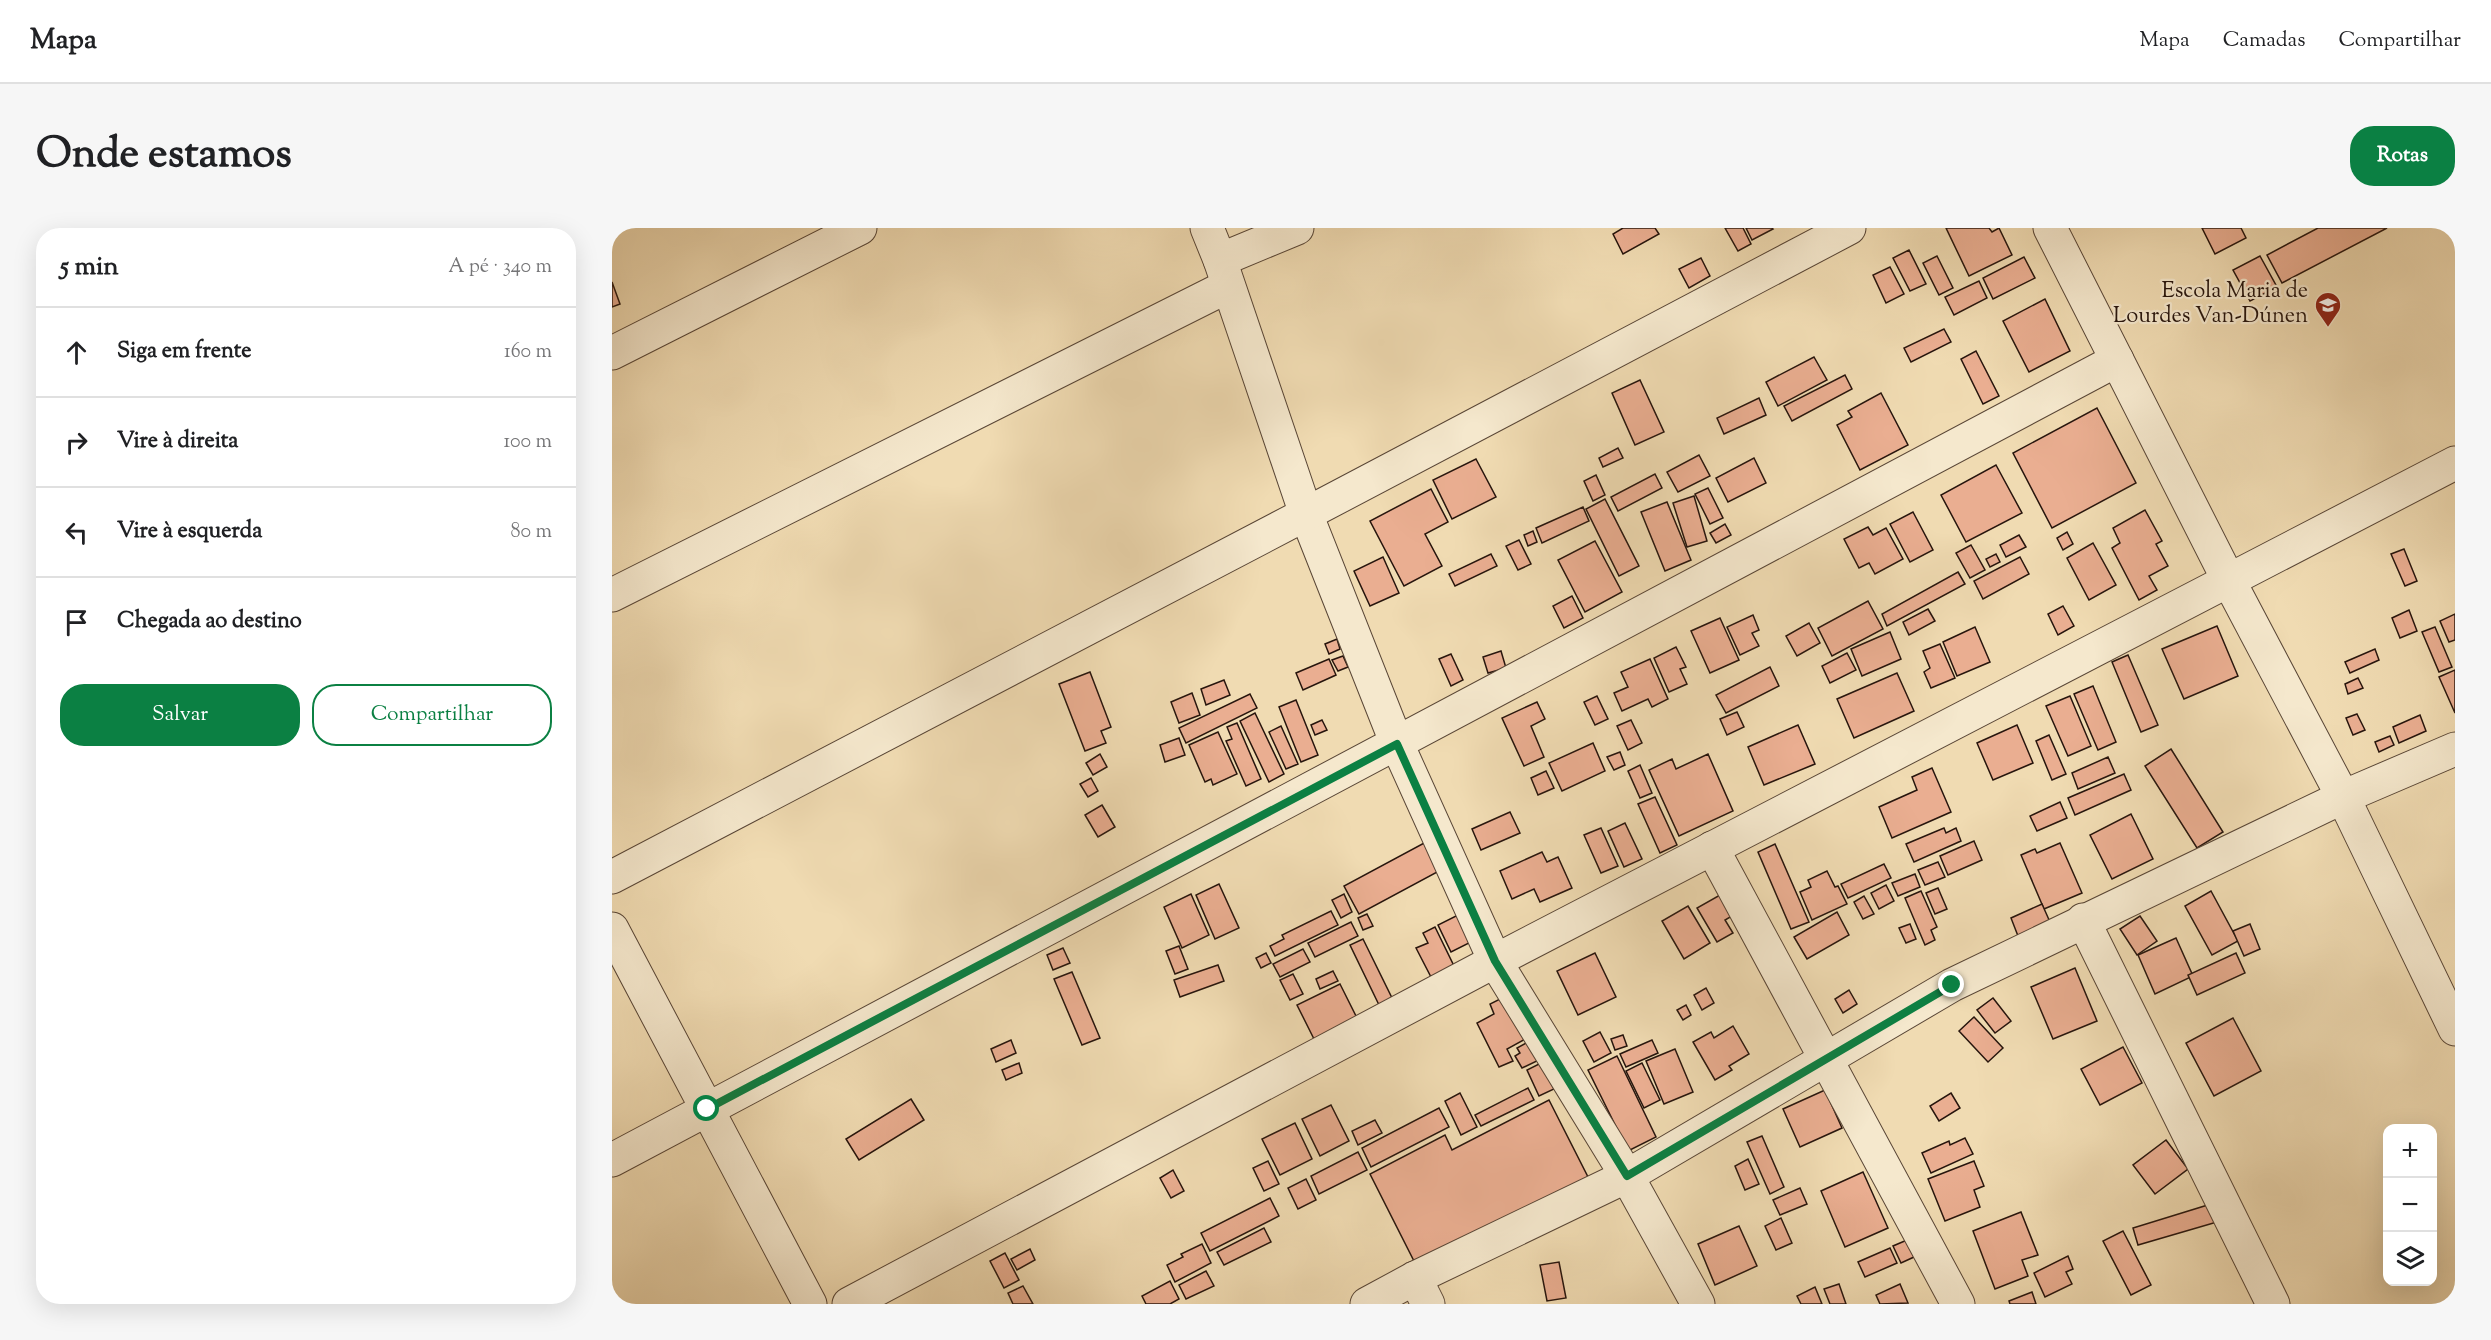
<!DOCTYPE html>
<html lang="pt">
<meta charset="utf-8">
<style>
:root{--surface:#fff;--page:#f6f6f6;--text:#202124;--muted:#757577;--line:#e0e0e0;--accent:#0b8043}
body{margin:0;font-family:"Sorts Mill Goudy",serif;background:var(--page);color:var(--text)}
.controls{position:absolute;right:18px;bottom:18px;display:grid;overflow:hidden;border-radius:12px;box-shadow:0 6px 24px #0002}
.controls button{width:54px;height:54px;display:grid;place-items:center;padding:0;border:0;border-bottom:2px solid var(--line);background:var(--surface);color:var(--text);font:30px sans-serif}
.stop{position:absolute;width:18px;height:18px;margin:-14px;border:4px solid #0b8043;border-radius:50%;background:#fff}
.stop.end{background:#0b8043;border-color:#fff;box-shadow:0 2px 6px #0008}
.list{margin:0;padding:0;list-style:none}
h2{display:flex;justify-content:space-between;align-items:center;height:78px;margin:0;padding:0 24px;font-size:26px}
h2 small{font-size:20px;font-weight:400;color:var(--muted)}
.list li{display:grid;grid-template-columns:39px 1fr auto;gap:18px;align-items:center;box-sizing:border-box;height:90px;padding:0 24px;border-top:2px solid var(--line)}
.list b{display:block;font-size:22px;white-space:nowrap}
.list em{font-size:20px;font-style:normal;color:var(--muted)}
.actions{display:flex;gap:12px;padding:18px 24px}
.actions a{flex:1;padding:14px 0;border:2px solid var(--accent);border-radius:24px;text-align:center;font-size:21px;color:var(--accent)}
.actions .main{background:var(--accent);color:#fff}
.icon{flex:none;width:33px;height:33px;fill:none;stroke:currentColor;stroke-width:2;stroke-linecap:round;stroke-linejoin:round}
.map{position:relative;flex:none;width:1843px;height:1076px;overflow:hidden;border-radius:24px}
header{display:flex;align-items:center;gap:36px;box-sizing:border-box;height:84px;padding:0 30px;background:var(--surface);border-bottom:2px solid var(--line)}
header strong{font-size:28px}
nav{display:flex;gap:33px;margin-inline-start:auto;font-size:21px}
.intro{display:flex;align-items:center;justify-content:space-between;box-sizing:border-box;height:144px;padding:0 36px}
h1{margin:0;font-size:42px}
.button{padding:15px 27px;border-radius:24px;background:var(--accent);color:#fff;font-size:21px;font-weight:700}
main{display:flex;gap:36px;padding:0 36px}
aside{flex:1;background:var(--surface);border-radius:24px;box-shadow:0 6px 24px #0002}
.map>svg:first-child{display:block}
</style>
<header>
<strong>Mapa</strong>
<nav><a>Mapa</a><a>Camadas</a><a>Compartilhar</a></nav>
</header>
<div class="intro"><h1>Onde estamos</h1><a class="button">Rotas</a></div>
<main>
<aside>
<h2>5 min<small>A pé · 340 m</small></h2>
<ul class="list">
<li><svg class="icon" aria-label="ahead" viewBox="0 0 24 24"><path d="M12 20V5M6 11l6-6 6 6"/></svg><div><b>Siga em frente</b></div><em>160 m</em></li>
<li><svg class="icon" aria-label="right" viewBox="0 0 24 24"><path d="M7 20v-9h11M14 6l5 5-5 5"/></svg><div><b>Vire à direita</b></div><em>100 m</em></li>
<li><svg class="icon" aria-label="left" viewBox="0 0 24 24"><path d="M17 20v-9H6M10 6l-5 5 5 5"/></svg><div><b>Vire à esquerda</b></div><em>80 m</em></li>
<li><svg class="icon" aria-label="arrive" viewBox="0 0 24 24"><path d="M6 21V4h12l-3 4 3 4H6"/></svg><div><b>Chegada ao destino</b></div></li>
</ul>
<div class="actions"><a class="main">Salvar</a><a>Compartilhar</a></div>
</aside>
<div class="map">
<svg width="1843" height="1076" viewBox="0 0 1843 1076">
<rect width="100%" height="100%" fill="#f0dbb2"/>
<filter id="stains"><feTurbulence type="fractalNoise" baseFrequency=".00333" numOctaves="4"/><feColorMatrix values="0 0 0 0 .2 0 0 0 0 .09 0 0 0 0 .02 0 0 0 .5 -.17"/></filter>
<radialGradient id="worn" r=".72"><stop offset=".6" stop-color="#630" stop-opacity="0"/><stop offset="1" stop-color="#630" stop-opacity=".3"/></radialGradient>
<g fill="#eaae91" stroke="#27150d" stroke-width="1.5">
<polygon points="1011,0 1043,0 1047,6 1011,26 1001,6"/>
<polygon points="1113,0 1131,0 1139,16 1126,23"/>
<polygon points="1134,0 1160,0 1161,1 1140,12"/>
<polygon points="1334,0 1377,0 1380,4 1387,0 1400,27 1357,48"/>
<polygon points="1590,0 1629,0 1634,10 1603,26"/>
<polygon points="1706,0 1775,0 1670,55 1655,27"/>
<polygon points="1297,22 1314,56 1298,63 1281,30"/>
<polygon points="1325,28 1341,60 1327,67 1311,35"/>
<polygon points="1648,28 1665,59 1638,73 1621,42"/>
<polygon points="1412,29 1423,50 1381,71 1371,50"/>
<polygon points="1089,30 1098,48 1077,60 1067,41"/>
<polygon points="1278,39 1292,66 1274,75 1261,47"/>
<polygon points="1367,53 1375,70 1342,87 1333,69"/>
<polygon points="0,54 8,76 0,79"/>
<polygon points="1433,71 1458,123 1417,144 1391,93"/>
<polygon points="1332,101 1339,114 1299,134 1292,120"/>
<polygon points="1364,123 1387,168 1371,176 1349,131"/>
<polygon points="1202,129 1215,152 1166,178 1154,154"/>
<polygon points="1233,147 1240,161 1180,193 1172,178"/>
<polygon points="1028,152 1052,204 1023,217 1000,165"/>
<polygon points="1269,165 1296,217 1248,242 1225,197 1240,189 1236,183"/>
<polygon points="1147,170 1154,187 1112,206 1105,190"/>
<polygon points="1485,180 1524,255 1440,300 1401,225"/>
<polygon points="1006,220 1011,230 991,239 987,230"/>
<polygon points="1087,227 1098,248 1066,264 1055,244"/>
<polygon points="1142,230 1154,255 1116,274 1104,250"/>
<polygon points="864,231 884,269 840,291 821,252"/>
<polygon points="1384,237 1410,285 1354,314 1329,267"/>
<polygon points="1043,246 1050,260 1006,283 999,269"/>
<polygon points="984,247 993,267 981,273 972,253"/>
<polygon points="1096,260 1111,290 1098,296 1083,266"/>
<polygon points="819,261 836,294 813,306 830,338 792,358 758,293"/>
<polygon points="1082,268 1095,313 1075,319 1061,275"/>
<polygon points="993,271 1027,338 1007,348 974,281"/>
<polygon points="1055,274 1079,332 1053,343 1029,284"/>
<polygon points="971,279 977,293 930,315 924,300"/>
<polygon points="1533,282 1550,313 1544,316 1556,338 1537,348 1545,362 1527,372 1500,320 1508,315 1501,300"/>
<polygon points="1301,284 1321,322 1298,334 1278,296"/>
<polygon points="1113,296 1119,307 1104,315 1098,305"/>
<polygon points="1256,299 1261,307 1274,300 1291,331 1263,346 1257,335 1247,340 1232,311"/>
<polygon points="921,303 925,314 916,318 912,307"/>
<polygon points="1455,304 1461,316 1451,322 1445,310"/>
<polygon points="1407,307 1414,319 1394,329 1388,317"/>
<polygon points="907,312 919,336 906,342 894,318"/>
<polygon points="983,313 1010,364 973,384 946,332"/>
<polygon points="1481,315 1504,357 1477,372 1455,330"/>
<polygon points="1359,317 1373,342 1358,350 1344,325"/>
<polygon points="1792,321 1805,353 1793,358 1779,326"/>
<polygon points="879,326 885,338 843,358 837,346"/>
<polygon points="1384,326 1388,334 1378,339 1374,331"/>
<polygon points="771,329 787,365 758,378 742,343"/>
<polygon points="1408,329 1417,346 1371,371 1362,353"/>
<polygon points="1346,344 1353,356 1275,398 1270,386"/>
<polygon points="960,368 971,390 952,400 941,378"/>
<polygon points="1256,373 1271,401 1220,428 1206,400"/>
<polygon points="1451,378 1462,398 1446,407 1436,386"/>
<polygon points="1316,381 1323,393 1297,407 1291,394"/>
<polygon points="1797,382 1805,403 1788,410 1780,390"/>
<polygon points="1843,386 1843,412 1837,414 1828,393"/>
<polygon points="1141,387 1147,402 1140,405 1147,418 1128,427 1115,399"/>
<polygon points="1108,390 1127,432 1098,445 1079,403"/>
<polygon points="1197,395 1208,415 1185,428 1174,408"/>
<polygon points="1605,398 1626,448 1572,471 1550,421"/>
<polygon points="1363,399 1378,434 1345,448 1331,414"/>
<polygon points="1823,399 1840,439 1827,444 1810,404"/>
<polygon points="1278,404 1289,431 1250,448 1239,421"/>
<polygon points="725,411 728,421 717,426 713,416"/>
<polygon points="1328,416 1343,450 1319,460 1312,444 1318,440 1311,423"/>
<polygon points="1064,419 1074,439 1068,441 1075,456 1057,464 1042,430"/>
<polygon points="1763,421 1767,432 1738,445 1733,434"/>
<polygon points="889,423 894,440 876,445 871,429"/>
<polygon points="1235,425 1244,442 1218,455 1210,438"/>
<polygon points="839,426 851,452 839,458 827,431"/>
<polygon points="1516,427 1546,497 1529,504 1500,434"/>
<polygon points="731,428 736,439 726,443 720,432"/>
<polygon points="717,431 724,447 691,462 684,445"/>
<polygon points="1038,431 1056,471 1040,479 1036,471 1010,483 1002,465 1016,459 1009,444"/>
<polygon points="1158,439 1167,458 1114,485 1104,467"/>
<polygon points="1843,442 1843,485 1827,449"/>
<polygon points="478,444 499,499 489,503 494,515 473,523 447,456"/>
<polygon points="1285,445 1302,483 1242,510 1225,471"/>
<polygon points="1746,450 1751,460 1736,466 1733,456"/>
<polygon points="612,452 618,467 594,477 589,461"/>
<polygon points="1481,458 1504,514 1486,522 1462,466"/>
<polygon points="580,465 588,487 567,495 559,474"/>
<polygon points="638,466 645,480 574,515 567,500"/>
<polygon points="985,468 996,491 983,497 972,474"/>
<polygon points="1458,468 1479,518 1456,528 1434,478"/>
<polygon points="684,472 706,527 689,534 667,479"/>
<polygon points="925,474 933,491 919,498 932,529 912,538 890,490"/>
<polygon points="1125,484 1132,499 1115,507 1108,491"/>
<polygon points="643,485 672,546 657,554 628,493"/>
<polygon points="1745,486 1753,502 1741,507 1734,490"/>
<polygon points="1808,487 1814,503 1787,515 1781,499"/>
<polygon points="710,492 715,502 703,507 699,497"/>
<polygon points="1019,492 1030,515 1016,522 1005,498"/>
<polygon points="625,495 649,551 634,558 614,513 620,511 615,499"/>
<polygon points="1186,497 1203,536 1152,557 1136,519"/>
<polygon points="1405,497 1421,535 1381,552 1365,515"/>
<polygon points="669,498 686,536 674,541 657,504"/>
<polygon points="606,504 625,546 601,557 599,551 593,554 577,517"/>
<polygon points="1437,507 1454,546 1440,552 1424,513"/>
<polygon points="1778,508 1782,517 1767,524 1763,514"/>
<polygon points="567,510 573,527 553,534 548,517"/>
<polygon points="981,515 993,543 950,563 937,535"/>
<polygon points="1559,521 1611,604 1585,620 1533,538"/>
<polygon points="1008,524 1013,537 1002,542 995,529"/>
<polygon points="488,526 495,539 481,547 474,535"/>
<polygon points="1096,526 1121,583 1067,608 1037,542 1060,531 1064,541"/>
<polygon points="1496,529 1503,545 1466,561 1460,545"/>
<polygon points="1028,537 1040,565 1028,570 1016,543"/>
<polygon points="1320,540 1339,584 1280,610 1267,579 1305,562 1300,549"/>
<polygon points="934,543 942,560 926,567 919,550"/>
<polygon points="1512,546 1519,562 1463,587 1456,570"/>
<polygon points="479,550 486,563 476,569 468,556"/>
<polygon points="1043,569 1065,617 1048,625 1026,576"/>
<polygon points="1448,574 1455,590 1425,603 1418,588"/>
<polygon points="490,577 503,599 486,609 473,587"/>
<polygon points="898,584 908,605 869,622 860,601"/>
<polygon points="1519,586 1541,631 1500,651 1478,607"/>
<polygon points="1013,595 1030,631 1012,639 996,603"/>
<polygon points="989,600 1006,638 989,645 972,607"/>
<polygon points="1332,600 1334,605 1344,600 1349,613 1302,634 1294,616"/>
<polygon points="1362,613 1370,632 1336,647 1328,628"/>
<polygon points="814,614 829,642 747,686 732,658"/>
<polygon points="1448,615 1470,665 1432,681 1409,627 1423,621 1425,625"/>
<polygon points="1163,616 1197,694 1179,701 1146,624"/>
<polygon points="930,624 935,634 946,629 960,660 928,674 922,661 900,671 888,643"/>
<polygon points="1326,634 1333,649 1313,657 1306,642"/>
<polygon points="1272,636 1279,650 1236,670 1229,656"/>
<polygon points="1215,643 1223,659 1226,658 1235,676 1200,692 1188,664 1199,659 1196,652"/>
<polygon points="1303,646 1308,659 1286,668 1280,655"/>
<polygon points="607,656 627,700 603,711 584,667"/>
<polygon points="1274,657 1282,673 1267,681 1259,665"/>
<polygon points="1326,660 1335,681 1323,686 1314,665"/>
<polygon points="1309,663 1325,699 1319,702 1323,712 1313,717 1293,670"/>
<polygon points="1599,663 1626,713 1600,727 1573,678"/>
<polygon points="579,666 597,707 570,720 552,679"/>
<polygon points="732,666 740,684 729,690 720,672"/>
<polygon points="1108,667 1120,688 1113,692 1121,705 1105,714 1085,680"/>
<polygon points="1252,668 1262,686 1251,691 1242,674"/>
<polygon points="1430,676 1438,694 1406,708 1399,690"/>
<polygon points="1076,678 1098,715 1072,731 1050,693"/>
<polygon points="719,683 726,697 663,728 658,718 672,711 670,707"/>
<polygon points="852,684 865,711 839,724 826,697"/>
<polygon points="1225,684 1237,707 1195,731 1182,709"/>
<polygon points="755,686 761,698 751,702 746,690"/>
<polygon points="1528,688 1545,713 1525,727 1508,701"/>
<polygon points="739,694 746,708 703,729 696,715"/>
<polygon points="1298,696 1304,711 1294,715 1287,700"/>
<polygon points="1638,696 1648,721 1632,728 1621,703"/>
<polygon points="823,699 842,738 819,749 804,720 816,715 811,705"/>
<polygon points="1564,710 1581,748 1543,766 1526,727"/>
<polygon points="751,711 781,772 768,779 738,717"/>
<polygon points="567,718 576,741 563,746 554,723"/>
<polygon points="451,720 458,735 441,742 435,727"/>
<polygon points="691,721 698,734 668,749 661,736"/>
<polygon points="654,725 659,735 649,740 644,730"/>
<polygon points="983,725 1004,769 966,787 945,743"/>
<polygon points="1624,725 1633,745 1585,767 1576,747"/>
<polygon points="606,737 612,753 568,769 562,752"/>
<polygon points="1463,740 1485,793 1441,811 1419,759"/>
<polygon points="721,743 726,753 708,761 704,751"/>
<polygon points="460,744 488,810 470,817 442,751"/>
<polygon points="681,746 691,766 678,772 668,752"/>
<polygon points="728,756 745,790 702,811 685,777"/>
<polygon points="1094,760 1102,775 1090,782 1082,767"/>
<polygon points="1237,762 1245,776 1231,785 1223,771"/>
<polygon points="896,767 917,809 895,821 901,833 887,839 865,795 882,786 878,776"/>
<polygon points="1381,770 1399,793 1383,805 1365,782"/>
<polygon points="1074,777 1079,787 1071,792 1065,782"/>
<polygon points="1362,789 1391,820 1376,834 1347,803"/>
<polygon points="1621,790 1649,843 1602,868 1574,815"/>
<polygon points="1121,798 1137,826 1117,838 1120,842 1103,852 1081,814 1099,804 1102,810"/>
<polygon points="988,804 999,825 982,834 971,813"/>
<polygon points="1011,807 1015,818 1003,822 999,811"/>
<polygon points="399,812 404,825 384,834 379,821"/>
<polygon points="1040,812 1046,825 1014,839 1008,826"/>
<polygon points="918,813 927,832 910,840 903,828 908,825 905,820"/>
<polygon points="1511,819 1530,855 1488,877 1469,841"/>
<polygon points="1063,821 1081,864 1052,876 1034,833"/>
<polygon points="1005,828 1044,909 1016,923 976,842"/>
<polygon points="407,835 410,845 394,852 390,842"/>
<polygon points="929,835 942,861 927,868 915,842"/>
<polygon points="1030,835 1048,872 1032,880 1014,843"/>
<polygon points="916,860 922,872 869,898 863,887"/>
<polygon points="1213,862 1230,900 1188,919 1171,881"/>
<polygon points="848,865 865,899 849,907 833,873"/>
<polygon points="1339,865 1348,880 1327,893 1318,878"/>
<polygon points="299,871 312,892 247,932 234,911"/>
<polygon points="937,872 976,949 804,1037 758,946 833,907 840,922"/>
<polygon points="719,877 737,913 708,928 690,891"/>
<polygon points="827,880 837,899 759,939 750,920"/>
<polygon points="763,892 770,905 746,917 740,903"/>
<polygon points="683,895 700,931 668,947 650,911"/>
<polygon points="1150,908 1172,959 1158,966 1135,914"/>
<polygon points="1353,910 1361,926 1319,945 1310,925 1337,913 1338,917"/>
<polygon points="1554,912 1576,941 1543,966 1521,937"/>
<polygon points="746,924 755,942 707,966 699,948"/>
<polygon points="1136,931 1147,956 1133,962 1123,938"/>
<polygon points="656,933 667,956 652,963 641,940"/>
<polygon points="1362,933 1372,958 1362,962 1368,979 1333,993 1316,951"/>
<polygon points="561,942 572,963 559,970 548,950"/>
<polygon points="1251,944 1276,1000 1233,1019 1209,963"/>
<polygon points="694,951 704,972 686,981 676,960"/>
<polygon points="1188,960 1195,976 1168,987 1161,972"/>
<polygon points="658,970 667,988 598,1023 589,1005"/>
<polygon points="1599,976 1605,994 1526,1017 1521,1000"/>
<polygon points="1409,984 1426,1027 1410,1032 1416,1048 1383,1061 1361,1003"/>
<polygon points="1169,990 1180,1015 1164,1022 1153,998"/>
<polygon points="1127,998 1145,1038 1103,1057 1086,1016"/>
<polygon points="652,1000 659,1014 612,1037 605,1024"/>
<polygon points="1511,1003 1539,1057 1519,1067 1491,1013"/>
<polygon points="1295,1012 1302,1029 1289,1035 1281,1018"/>
<polygon points="590,1016 599,1035 563,1054 555,1037 571,1029 569,1026"/>
<polygon points="1278,1020 1285,1035 1253,1049 1246,1034"/>
<polygon points="418,1021 423,1032 405,1042 399,1031"/>
<polygon points="393,1025 407,1052 392,1060 378,1033"/>
<polygon points="1456,1028 1461,1041 1454,1044 1460,1056 1433,1069 1422,1045"/>
<polygon points="947,1034 954,1070 935,1073 928,1037"/>
<polygon points="594,1043 602,1058 574,1071 567,1057"/>
<polygon points="558,1053 567,1071 558,1076 534,1076 530,1068"/>
<polygon points="1227,1056 1234,1076 1218,1076 1212,1061"/>
<polygon points="1288,1056 1296,1075 1268,1076 1264,1067"/>
<polygon points="411,1058 421,1076 401,1076 396,1065"/>
<polygon points="1203,1059 1210,1076 1189,1076 1185,1068"/>
<polygon points="1420,1064 1424,1076 1398,1076 1397,1073"/>
</g>
<g fill="none" stroke-linecap="round" stroke-linejoin="round">
<g stroke="#594636" stroke-width="35">
<g id="minor">
<polyline points="595,0 608,32 694,286 785,516 883,733 1015,948 1086,1076"/>
<polyline points="1438,0 1617,353 1731,569 1843,801"/>
<polyline points="608,32 685,0"/>
<polyline points="0,125 248,0"/>
<polyline points="0,367 616,58"/>
<polyline points="1100,620 1346,1076"/>
<polyline points="0,649 694,286 1237,0"/>
<polyline points="1471,692 1661,1076"/>
<polyline points="0,701 198,1076"/>
<polyline points="0,932 1505,132"/>
<polyline points="803,1050 816,1076"/>
<polyline points="237,1076 883,733 1843,235"/>
<polyline points="755,1076 803,1050 1015,948 1340,757 1731,569 1843,521"/>
</g>
</g>
<use href="#minor" stroke="#f5e8cd" stroke-width="33"/>
</g>
<g fill="none" stroke-linecap="round" stroke-linejoin="round">
<polyline stroke="#0b8043" stroke-width="8" points="95,881 785,516 883,733 1015,948 1340,757"/>
</g>
<defs>
<g id="school-pin" transform="scale(1.35)"><path d="M0 17L-7.5 6A9.5 9.5 0 1 1 7.5 6Z" fill="#8f2418" stroke="#f5e8cd"/><path d="M0-5L7-2L0 1L-7-2ZM-4 1L0 2.5L4 1V4Q0 6-4 4Z" fill="#fff"/></g>
</defs>
<g fill-rule="evenodd">
<use href="#school-pin" x="1716" y="77"/>
</g>
<g text-anchor="middle" dominant-baseline="central" stroke-width="4.5" stroke-linejoin="round" paint-order="stroke">
<g font-size="22" fill="#27150d" stroke="#f5e8cd" text-anchor="end">
<text x="1696" y="64">Escola Maria de<tspan x="1696" dy="25">Lourdes Van-Dúnen</tspan></text>
</g>
</g>
<rect width="100%" height="100%" filter="url(#stains)"/>
<rect width="100%" height="100%" fill="url(#worn)"/>
</svg>
<div class="controls">
<button>+</button>
<button>−</button>
<button><svg class="icon" aria-label="layers" viewBox="0 0 24 24"><path d="M12 4l9 5-9 5-9-5zM3 14l9 5 9-5"/></svg></button>
</div>
<div class="stop" style="left:95px;top:881px"></div>
<div class="stop end" style="left:1340px;top:757px"></div>
</div>
</main>
